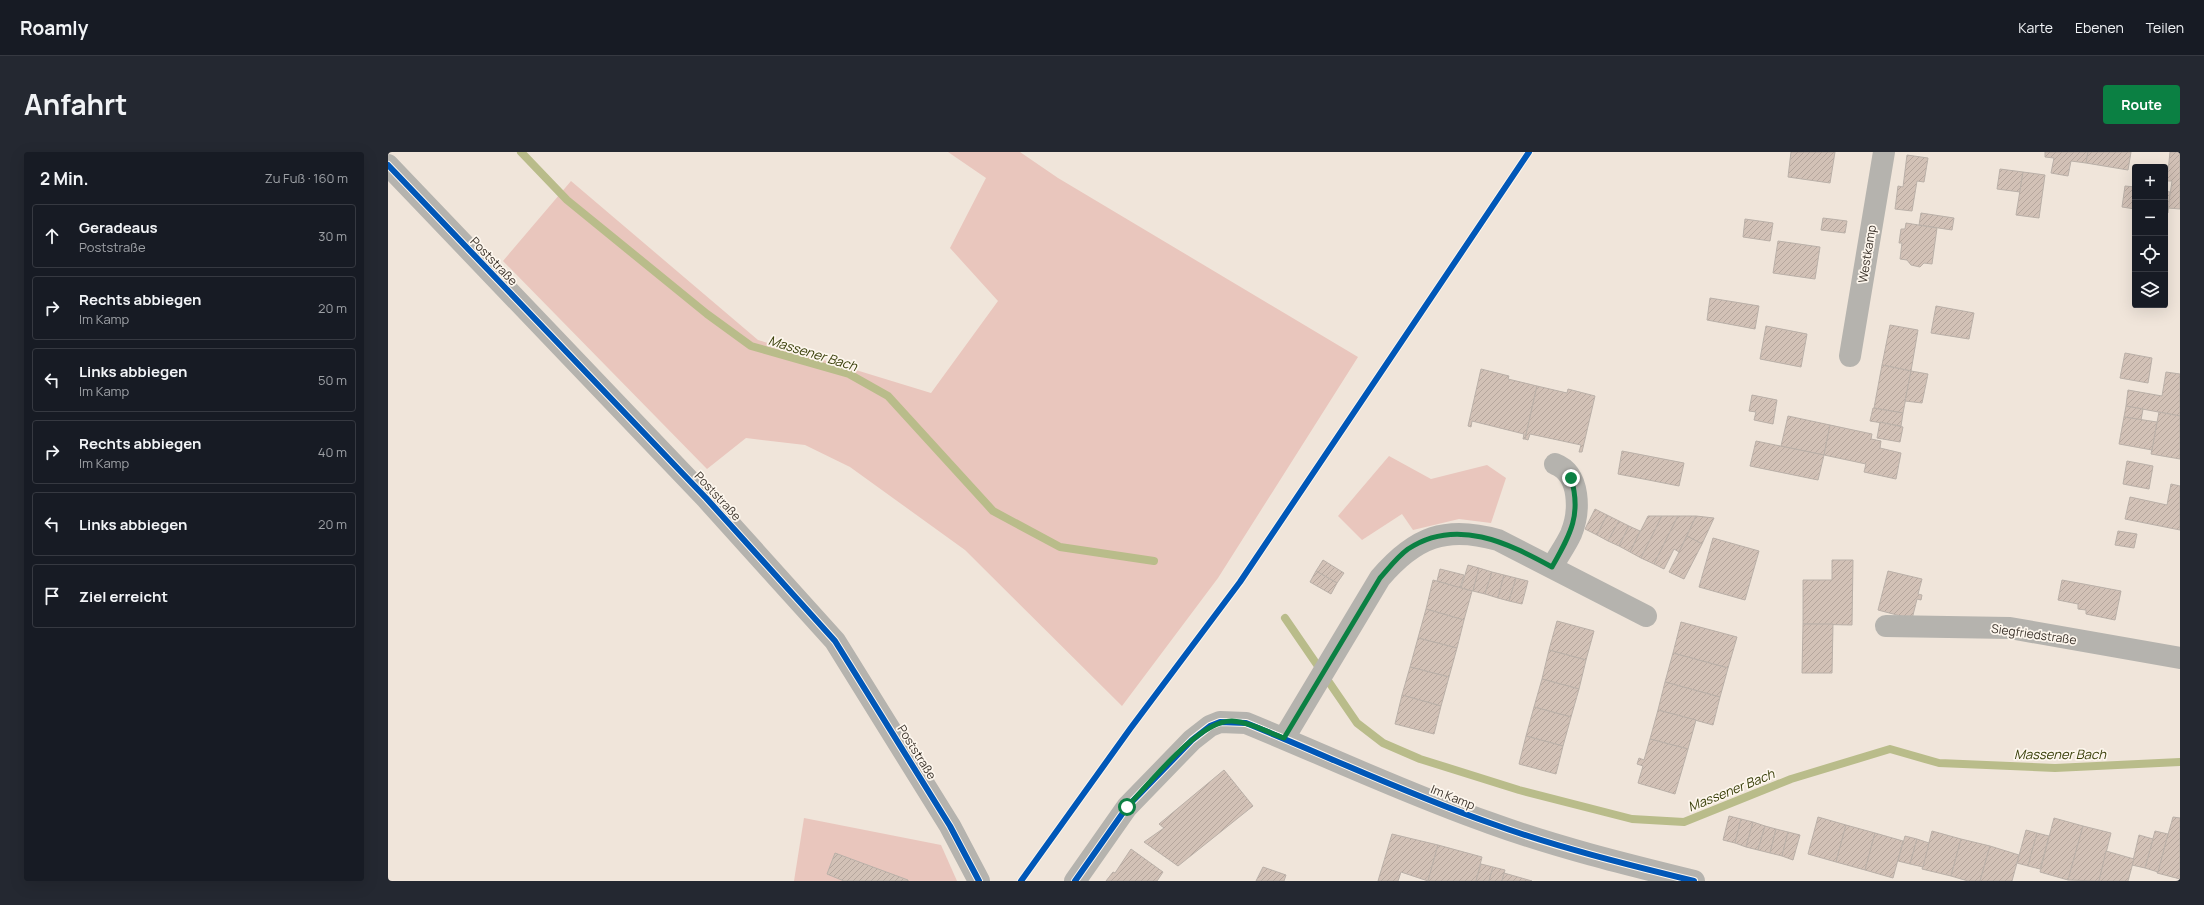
<!DOCTYPE html>
<html lang="de">
<meta charset="utf-8">
<style>
:root{--surface:#171b24;--page:#242831;--text:#f1f3f6;--muted:#9ea1a6;--line:#363941;--accent:#0b8043}
body{margin:0;font-family:Manrope,sans-serif;background:var(--page);color:var(--text)}
.controls{position:absolute;right:12px;top:12px;display:grid;overflow:hidden;border-radius:4px;box-shadow:0 4px 16px #0002}
.controls button{width:36px;height:36px;display:grid;place-items:center;padding:0;border:0;border-bottom:1px solid var(--line);background:var(--surface);color:var(--text);font:20px sans-serif}
.stop{position:absolute;width:12px;height:12px;margin:-9px;border:3px solid #0b8043;border-radius:50%;background:#fff}
.stop.end{background:#0b8043;border-color:#fff;box-shadow:0 1px 4px #0008}
.list{margin:0;padding:0;list-style:none}
h2{display:flex;justify-content:space-between;align-items:center;height:52px;margin:0;padding:0 16px;font-size:17px}
h2 small{font-size:13px;font-weight:400;color:var(--muted)}
.list li{display:grid;grid-template-columns:26px 1fr auto;gap:12px;align-items:center;box-sizing:border-box;height:64px;margin:0 8px 8px;padding:0 8px;border:1px solid var(--line);border-radius:4px}
.list b{display:block;font-size:15px;white-space:nowrap}
.list p{margin:0;font-size:13px;white-space:nowrap;color:var(--muted)}
.list em{font-size:13px;font-style:normal;color:var(--muted)}
.icon{flex:none;width:22px;height:22px;fill:none;stroke:currentColor;stroke-width:2;stroke-linecap:round;stroke-linejoin:round}
.map{position:relative;flex:none;width:1792px;height:729px;overflow:hidden;border-radius:4px}
header{display:flex;align-items:center;gap:24px;box-sizing:border-box;height:56px;padding:0 20px;background:var(--surface);border-bottom:1px solid var(--line)}
header strong{font-size:19px}
nav{display:flex;gap:22px;margin-inline-start:auto;font-size:14px}
.intro{display:flex;align-items:center;justify-content:space-between;box-sizing:border-box;height:96px;padding:0 24px}
h1{margin:0;font-size:28px}
.button{padding:10px 18px;border-radius:4px;background:var(--accent);color:#fff;font-size:14px;font-weight:700}
main{display:flex;gap:24px;padding:0 24px}
aside{flex:1;background:var(--surface);border-radius:4px;box-shadow:0 4px 16px #0002}
.map>svg:first-child{display:block}
</style>
<header>
<strong>Roamly</strong>
<nav><a>Karte</a><a>Ebenen</a><a>Teilen</a></nav>
</header>
<div class="intro"><h1>Anfahrt</h1><a class="button">Route</a></div>
<main>
<aside>
<h2>2 Min.<small>Zu Fuß · 160 m</small></h2>
<ul class="list">
<li><svg class="icon" aria-label="ahead" viewBox="0 0 24 24"><path d="M12 20V5M6 11l6-6 6 6"/></svg><div><b>Geradeaus</b><p>Poststraße</p></div><em>30 m</em></li>
<li><svg class="icon" aria-label="right" viewBox="0 0 24 24"><path d="M7 20v-9h11M14 6l5 5-5 5"/></svg><div><b>Rechts abbiegen</b><p>Im Kamp</p></div><em>20 m</em></li>
<li><svg class="icon" aria-label="left" viewBox="0 0 24 24"><path d="M17 20v-9H6M10 6l-5 5 5 5"/></svg><div><b>Links abbiegen</b><p>Im Kamp</p></div><em>50 m</em></li>
<li><svg class="icon" aria-label="right" viewBox="0 0 24 24"><path d="M7 20v-9h11M14 6l5 5-5 5"/></svg><div><b>Rechts abbiegen</b><p>Im Kamp</p></div><em>40 m</em></li>
<li><svg class="icon" aria-label="left" viewBox="0 0 24 24"><path d="M17 20v-9H6M10 6l-5 5 5 5"/></svg><div><b>Links abbiegen</b></div><em>20 m</em></li>
<li><svg class="icon" aria-label="arrive" viewBox="0 0 24 24"><path d="M6 21V4h12l-3 4 3 4H6"/></svg><div><b>Ziel erreicht</b></div></li>
</ul>
</aside>
<div class="map">
<svg width="1792" height="729" viewBox="0 0 1792 729">
<defs>
<pattern id="building-hatch" width="6" height="6" patternUnits="userSpaceOnUse"><rect width="6" height="6" fill="#d2c1b6"/><path d="M-1 1l2-2M0 6l6-6M5 7l2-2" fill="none" stroke="#b5a69d"/></pattern>
</defs>
<rect width="100%" height="100%" fill="#f0e5da"/>
<g fill="#e9c6bd">
<polygon points="560,0 632,0 670,26 970,205 830,426 734,554 577,398 462,315 417,293 358,286 319,317 115,109 183,29 370,188 543,241 610,149 562,96 598,26"/>
<polygon points="1001,304 1043,327 1099,313 1118,326 1103,371 1071,367 1025,378 1014,362 974,388 950,364"/>
<polygon points="416,666 553,693 569,729 406,729"/>
</g>
<g fill="none" stroke-linecap="round" stroke-linejoin="round">
<g stroke="#b9bc8a" stroke-width="8">
<polyline points="133,0 179,48 319,162 363,194 461,222 500,244 605,359 672,395 766,409"/>
<polyline points="897,466 969,571 995,591 1032,607 1131,638 1244,667 1296,670 1403,627 1502,597 1551,611 1667,616 1792,610"/>
</g>
</g>
<g fill="url(#building-hatch)" stroke="#bab0a8">
<polygon points="1403,0 1447,0 1442,31 1400,25"/>
<polygon points="1657,0 1700,0 1698,11 1683,9 1680,24 1663,21 1666,6 1657,5"/>
<polygon points="1700,0 1743,0 1740,18 1698,11"/>
<polygon points="1782,0 1792,0 1792,57 1780,56 1784,29 1779,29"/>
<polygon points="1519,3 1540,6 1536,30 1529,29 1524,59 1507,57 1510,34 1515,35"/>
<polygon points="1612,17 1635,20 1632,40 1609,37"/>
<polygon points="1635,20 1657,23 1651,66 1628,63"/>
<polygon points="1737,34 1747,35 1747,57 1734,55"/>
<polygon points="1777,39 1782,40 1780,61 1778,61 1777,67"/>
<polygon points="1533,61 1566,66 1564,78 1531,73"/>
<polygon points="1435,66 1459,69 1457,81 1433,78"/>
<polygon points="1357,67 1385,71 1382,89 1355,85"/>
<polygon points="1518,71 1549,76 1544,112 1536,111 1532,115 1523,113 1519,108 1512,107 1514,91 1511,91 1513,77 1517,77"/>
<polygon points="1390,89 1432,95 1427,127 1385,121"/>
<polygon points="1322,146 1371,154 1367,177 1319,168"/>
<polygon points="1548,154 1586,161 1581,187 1543,181"/>
<polygon points="1502,173 1530,178 1523,219 1494,213"/>
<polygon points="1378,174 1419,182 1413,215 1372,207"/>
<polygon points="1737,201 1764,206 1760,231 1732,226"/>
<polygon points="1494,213 1523,219 1515,261 1486,256"/>
<polygon points="1093,217 1121,224 1120,227 1149,234 1137,287 1135,287 1136,282 1084,269 1083,275 1080,274"/>
<polygon points="1523,219 1540,222 1534,251 1517,249"/>
<polygon points="1778,220 1792,222 1792,264 1738,254 1740,238 1774,244"/>
<polygon points="1149,234 1179,241 1180,237 1207,244 1194,300 1191,300 1193,293 1142,282 1140,288 1137,287"/>
<polygon points="1364,243 1389,248 1385,272 1366,268 1368,260 1361,259"/>
<polygon points="1738,254 1755,257 1753,268 1736,265"/>
<polygon points="1485,256 1515,261 1513,274 1482,269"/>
<polygon points="1771,260 1792,264 1792,307 1763,302"/>
<polygon points="1400,264 1442,273 1436,303 1393,294"/>
<polygon points="1736,265 1769,270 1764,298 1731,292"/>
<polygon points="1492,270 1515,275 1512,290 1489,286"/>
<polygon points="1442,273 1484,282 1483,287 1493,289 1492,296 1513,301 1508,327 1476,320 1478,312 1436,303"/>
<polygon points="1368,289 1436,303 1430,328 1362,314"/>
<polygon points="1234,299 1296,311 1291,334 1230,322"/>
<polygon points="1739,309 1765,314 1761,337 1735,332"/>
<polygon points="1783,332 1792,334 1792,378 1737,367 1742,345 1779,353"/>
<polygon points="1207,357 1219,363 1209,383 1197,377"/>
<polygon points="1219,363 1231,369 1220,389 1209,383"/>
<polygon points="1260,364 1274,364 1253,406 1242,400"/>
<polygon points="1274,364 1290,364 1266,412 1253,406"/>
<polygon points="1290,364 1308,364 1291,400 1286,397 1276,417 1266,412"/>
<polygon points="1308,364 1326,366 1314,392 1299,384"/>
<polygon points="1231,369 1241,374 1231,394 1220,389"/>
<polygon points="1241,374 1252,379 1242,400 1231,394"/>
<polygon points="1730,379 1749,382 1746,396 1727,393"/>
<polygon points="1299,384 1314,392 1296,427 1281,420"/>
<polygon points="1325,386 1371,399 1357,448 1311,435"/>
<polygon points="935,408 956,421 949,431 928,419"/>
<polygon points="1444,408 1465,408 1464,473 1415,472 1415,428 1444,428"/>
<polygon points="1080,413 1091,416 1085,439 1073,436"/>
<polygon points="1091,416 1104,420 1097,442 1085,439"/>
<polygon points="1052,417 1076,423 1072,436 1049,429"/>
<polygon points="928,419 949,431 943,442 922,430"/>
<polygon points="1500,419 1534,427 1530,442 1534,443 1533,448 1529,447 1524,467 1490,458"/>
<polygon points="1104,420 1116,423 1110,446 1097,442"/>
<polygon points="1116,423 1128,426 1121,449 1110,446"/>
<polygon points="1128,426 1140,429 1134,452 1121,449"/>
<polygon points="1045,428 1084,439 1076,468 1038,457"/>
<polygon points="1674,428 1733,439 1727,468 1698,462 1698,458 1690,457 1690,452 1670,448"/>
<polygon points="1038,457 1076,468 1069,496 1030,486"/>
<polygon points="1169,469 1206,479 1198,508 1161,498"/>
<polygon points="1293,470 1349,485 1340,516 1285,501"/>
<polygon points="1415,472 1445,472 1444,521 1414,521"/>
<polygon points="1030,486 1069,496 1061,525 1022,515"/>
<polygon points="1161,498 1198,508 1191,537 1154,527"/>
<polygon points="1285,501 1340,516 1332,545 1277,530"/>
<polygon points="1022,515 1061,525 1053,554 1014,543"/>
<polygon points="1154,527 1191,537 1183,565 1146,555"/>
<polygon points="1277,530 1332,545 1325,573 1270,558"/>
<polygon points="1014,543 1053,554 1046,582 1007,572"/>
<polygon points="1146,555 1183,565 1175,594 1138,584"/>
<polygon points="1270,558 1308,568 1300,597 1262,587"/>
<polygon points="1138,584 1175,594 1168,622 1131,612"/>
<polygon points="1262,587 1300,597 1287,642 1250,631 1255,614 1249,612 1251,606 1256,608"/>
<polygon points="836,618 865,654 790,714 756,690 776,676 771,672"/>
<polygon points="1341,664 1353,667 1347,691 1335,688"/>
<polygon points="1430,665 1458,673 1448,710 1420,702"/>
<polygon points="1785,665 1792,666 1792,727 1769,721"/>
<polygon points="1666,666 1695,674 1680,728 1652,720"/>
<polygon points="1353,667 1365,670 1358,695 1347,691"/>
<polygon points="1365,670 1377,674 1370,698 1358,695"/>
<polygon points="1458,673 1487,681 1477,718 1448,710"/>
<polygon points="1377,674 1388,677 1382,701 1370,698"/>
<polygon points="1695,674 1723,681 1711,729 1680,728"/>
<polygon points="1388,677 1400,680 1394,704 1382,701"/>
<polygon points="1638,678 1649,681 1640,714 1629,711"/>
<polygon points="1544,679 1573,687 1563,724 1534,717"/>
<polygon points="1767,679 1780,682 1770,720 1757,716"/>
<polygon points="1400,680 1412,683 1405,708 1394,704"/>
<polygon points="1487,681 1515,689 1505,726 1477,718"/>
<polygon points="1649,681 1661,684 1652,717 1640,714"/>
<polygon points="1004,682 1050,693 1040,729 1013,720 1010,729 990,729"/>
<polygon points="1751,683 1765,687 1757,716 1744,713"/>
<polygon points="1517,684 1529,687 1522,712 1510,709"/>
<polygon points="1529,687 1541,691 1535,715 1522,712"/>
<polygon points="1573,687 1602,694 1592,729 1580,729 1563,724"/>
<polygon points="1050,693 1094,705 1088,729 1040,729"/>
<polygon points="1602,694 1631,703 1624,729 1592,729"/>
<polygon points="743,697 775,720 769,729 718,729 725,720 727,721"/>
<polygon points="1718,699 1746,707 1740,729 1711,729"/>
<polygon points="447,701 520,728 520,729 456,729 439,722"/>
<polygon points="1093,712 1105,715 1101,729 1088,729"/>
<polygon points="875,715 898,723 896,729 868,729"/>
<polygon points="1105,715 1117,718 1114,729 1101,729"/>
<polygon points="1116,721 1144,729 1114,729"/>
</g>
<g fill="none" stroke-linecap="round" stroke-linejoin="round">
<g stroke="#b5b3ae" stroke-width="22">
<polyline points="0,13 318,346 447,489 562,674 591,729"/>
<polyline points="1462,204 1496,0"/>
<path d="M1164,415C1170,404 1178,393 1183,382C1192,360 1193,322 1167,312"/>
<polyline points="1498,474 1622,476 1792,506"/>
<path d="M896,586L992,426C1027,385 1058,373 1110,388L1258,464"/>
<path d="M687,729L739,655L804,588L822,574L832,570L858,571C939,604 1019,642 1102,671C1168,695 1237,712 1306,729"/>
</g>
<g stroke="#fdf6ed" stroke-width="8">
<g id="cycleway">
<polyline points="0,13 318,346 447,489 562,674 591,729"/>
<polyline points="633,729 742,577 852,430 1141,0"/>
<path d="M687,729L739,655L804,588L822,574L832,570L858,571C939,604 1019,642 1102,671C1168,695 1237,712 1306,729"/>
</g>
</g>
<use href="#cycleway" stroke="#0057b8" stroke-width="6"/>
</g>
<g fill="none" stroke-linecap="round" stroke-linejoin="round">
<path stroke="#0b8043" stroke-width="5" d="M739,655C762,631 811,568 844,569C862,570 879,580 896,586L992,426C1001,416 1009,405 1020,397C1068,365 1120,391 1164,415C1182,383 1194,363 1183,326"/>
</g>
<g text-anchor="middle" dominant-baseline="central" stroke-width="3.5" stroke-linejoin="round" paint-order="stroke">
<g font-size="12" fill="#3c342c" stroke="#fdf6ed">
<text transform="translate(1479 102) rotate(-81)">Westkamp</text>
<text transform="translate(106 109) rotate(46)">Poststraße</text>
<text transform="translate(330 344) rotate(47)">Poststraße</text>
<text transform="translate(1646 482) rotate(8)">Siegfriedstraße</text>
<text transform="translate(529 600) rotate(58)">Poststraße</text>
<text transform="translate(1065 645) rotate(22)">Im Kamp</text>
</g>
<g font-size="13" font-style="italic" fill="#3a400b" stroke="#fdf6ed">
<text transform="translate(425 201) rotate(17)">Massener Bach</text>
<text x="1672" y="602">Massener Bach</text>
<text transform="translate(1343 638) rotate(-22)">Massener Bach</text>
</g>
</g>
</svg>
<div class="controls">
<button>+</button>
<button>−</button>
<button><svg class="icon" aria-label="locate" viewBox="0 0 24 24"><circle cx="12" cy="12" r="6"/><path d="M12 2v4M12 18v4M2 12h4M18 12h4"/></svg></button>
<button><svg class="icon" aria-label="layers" viewBox="0 0 24 24"><path d="M12 4l9 5-9 5-9-5zM3 14l9 5 9-5"/></svg></button>
</div>
<div class="stop" style="left:739px;top:655px"></div>
<div class="stop end" style="left:1183px;top:326px"></div>
</div>
</main>
